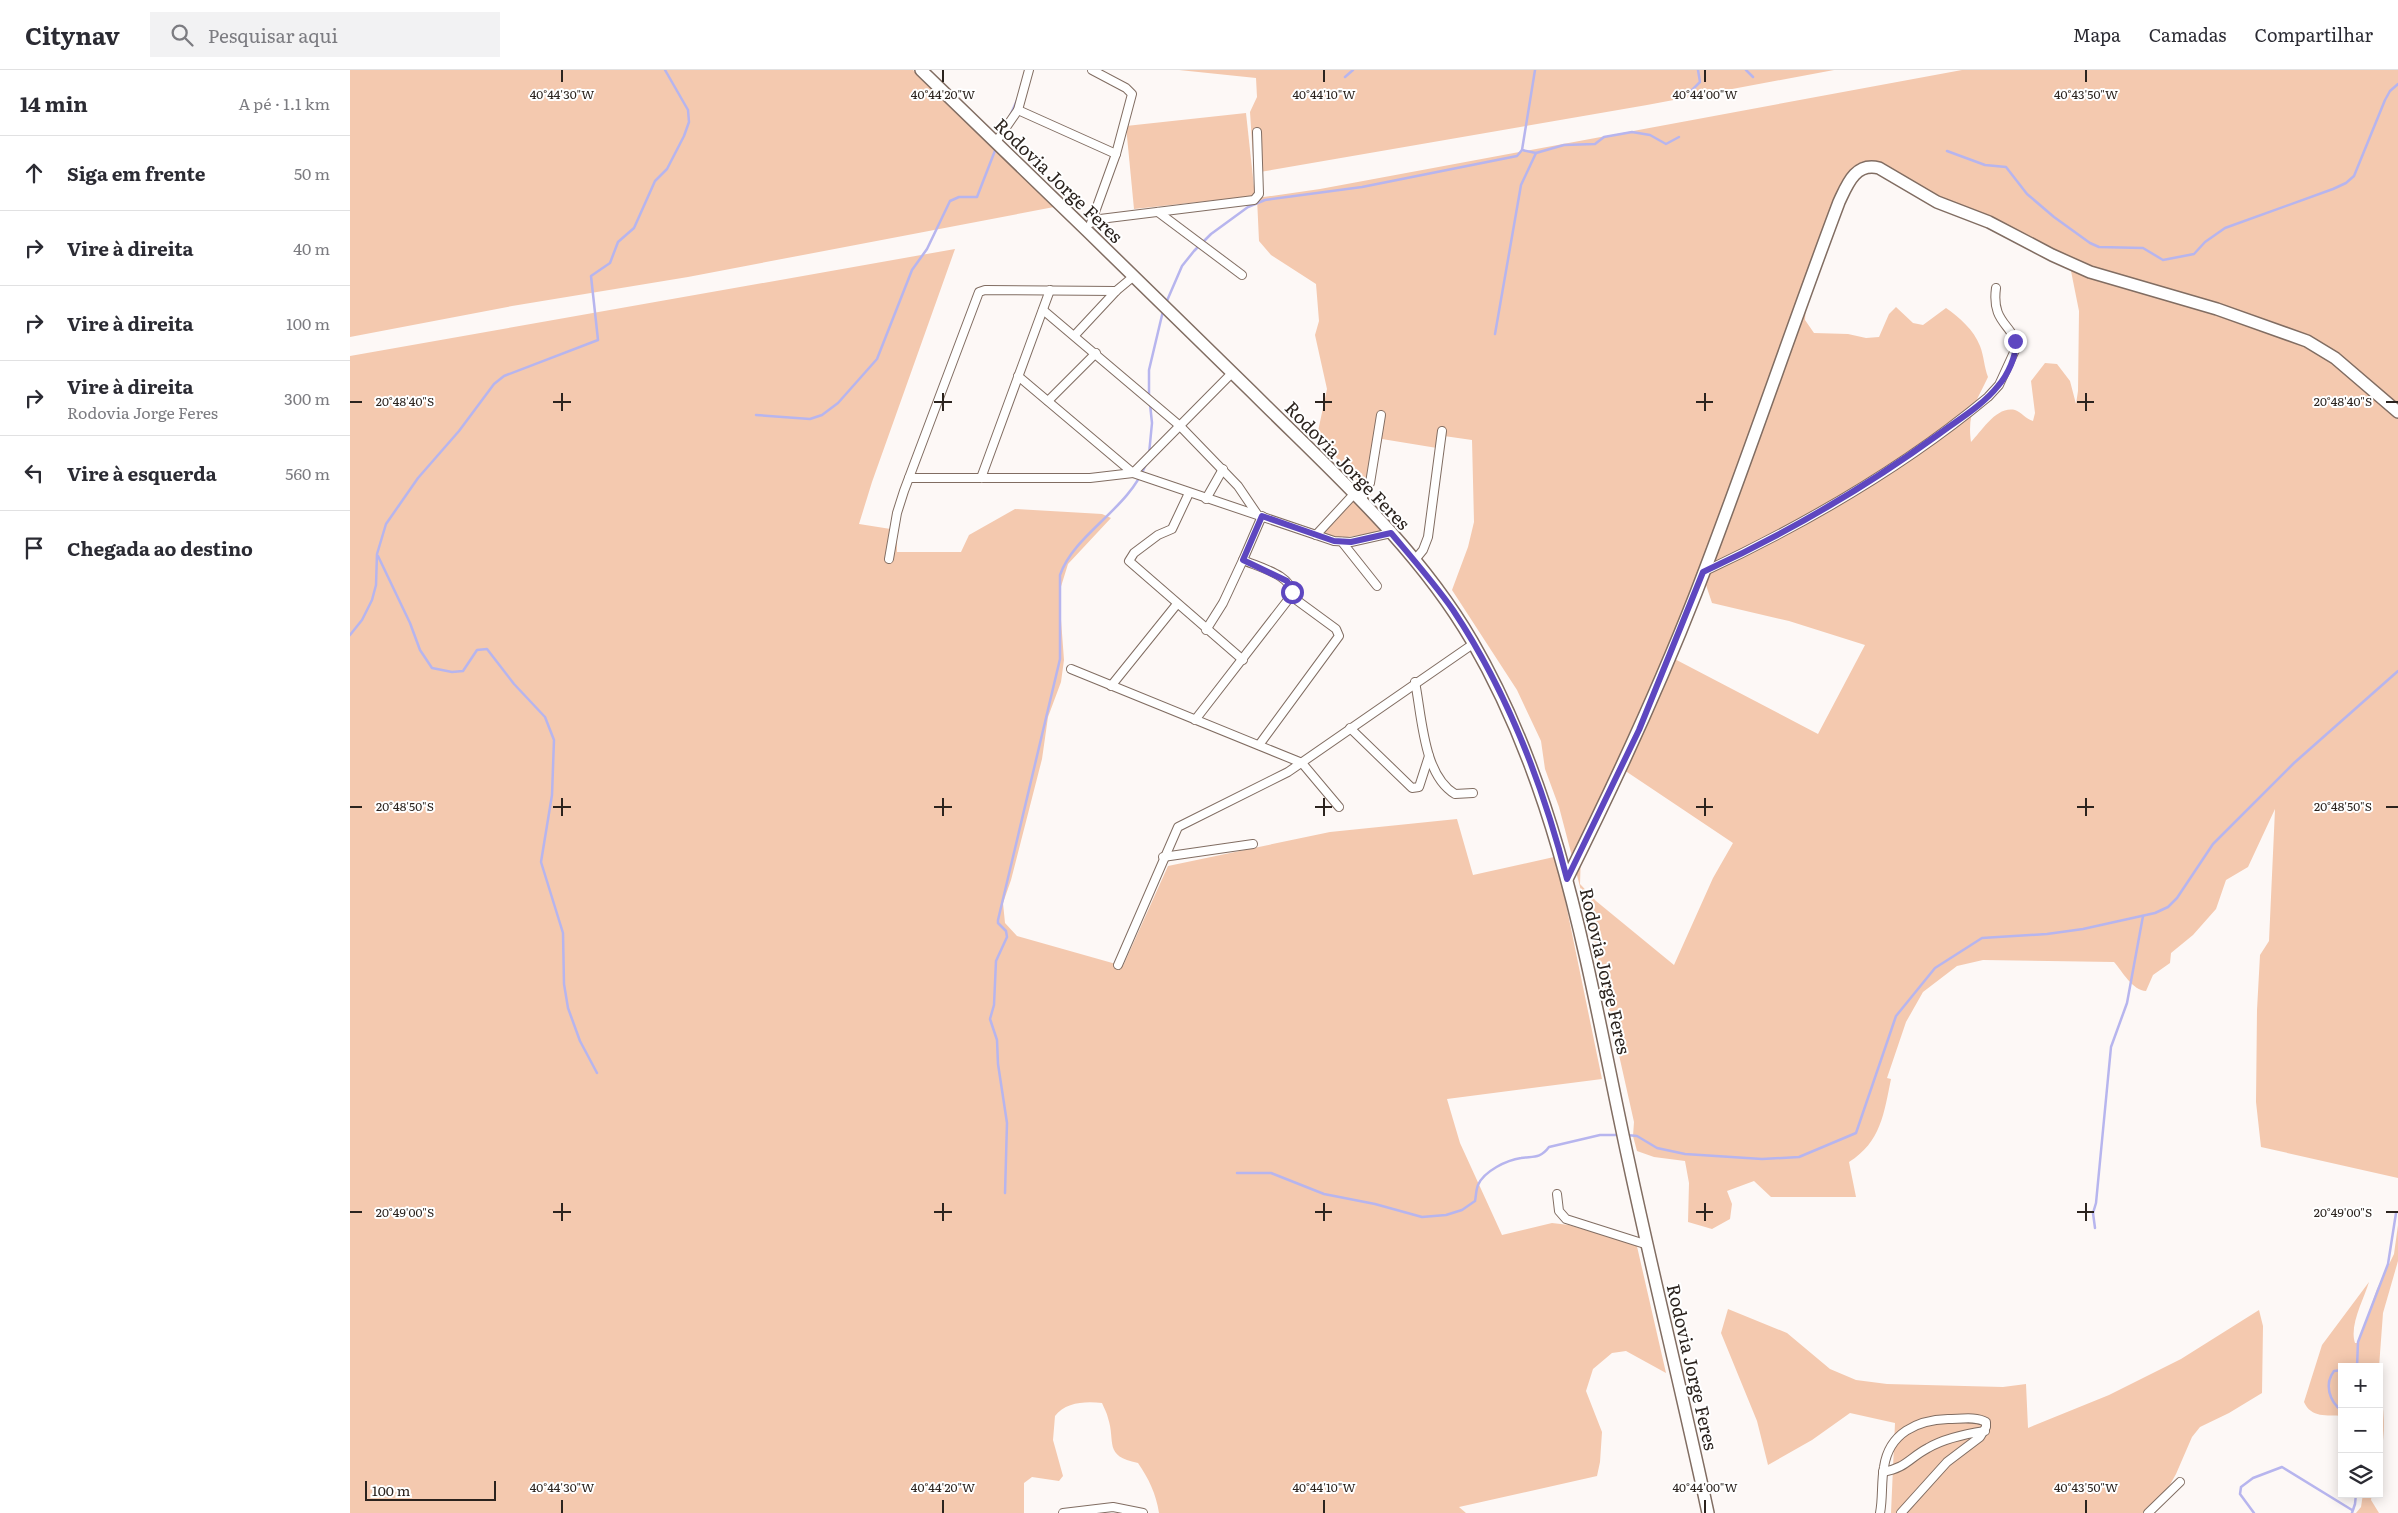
<!DOCTYPE html>
<html lang="pt">
<meta charset="utf-8">
<style>
:root{--surface:#fff;--page:#f2f2f3;--text:#2b2b33;--muted:#7c7c81;--line:#e1e1e2}
body{margin:0;font-family:Literata,serif;background:var(--page);color:var(--text)}
.controls{position:absolute;right:15px;bottom:15px;display:grid;overflow:hidden;border-radius:0px;box-shadow:0 2px 12px #0003}
.controls button{width:45px;height:45px;display:grid;place-items:center;padding:0;border:0;border-bottom:1px solid var(--line);background:var(--surface);color:var(--text);font:25px sans-serif}
.scale{position:absolute;left:15px;bottom:12px;width:131px;box-sizing:border-box;padding-left:5px;border:2px solid #2b231e;border-top:0;font-size:14px;line-height:18px;white-space:nowrap;color:#2b231e;-webkit-text-stroke:4px #fff;paint-order:stroke}
.stop{position:absolute;width:15px;height:15px;margin:-11px;border:4px solid #5e47c0;border-radius:50%;background:#fff}
.stop.end{background:#5e47c0;border-color:#fff;box-shadow:0 1px 5px #0008}
.list{margin:0;padding:0;list-style:none}
h2{display:flex;justify-content:space-between;align-items:center;height:65px;margin:0;padding:0 20px;font-size:21px}
h2 small{font-size:16px;font-weight:400;color:var(--muted)}
.list li{display:grid;grid-template-columns:32px 1fr auto;gap:15px;align-items:center;box-sizing:border-box;height:75px;padding:0 20px;border-top:1px solid var(--line)}
.list b{display:block;font-size:19px;white-space:nowrap}
.list p{margin:0;font-size:16px;white-space:nowrap;color:var(--muted)}
.list em{font-size:16px;font-style:normal;color:var(--muted)}
.icon{flex:none;width:28px;height:28px;fill:none;stroke:currentColor;stroke-width:2;stroke-linecap:round;stroke-linejoin:round}
.map{position:relative;flex:none;width:2048px;height:1443px;overflow:hidden}
header{display:flex;align-items:center;gap:30px;box-sizing:border-box;height:70px;padding:0 25px;background:var(--surface);border-bottom:1px solid var(--line)}
header strong{font-size:24px}
nav{display:flex;gap:28px;margin-inline-start:auto;font-size:18px}
.search{width:350px;height:45px;background:var(--page);display:flex;align-items:center;gap:12px;box-sizing:border-box;padding:0 18px;border-radius:0px;color:var(--muted);font-size:19px}
main{display:flex}
aside{flex:1;background:var(--surface)}
.map>svg:first-child{display:block}
</style>
<header>
<strong>Citynav</strong>
<div class="search"><svg class="icon" aria-label="search" viewBox="0 0 24 24"><circle cx="10" cy="10" r="6"/><path d="M15 15l6 6"/></svg>Pesquisar aqui</div>
<nav><a>Mapa</a><a>Camadas</a><a>Compartilhar</a></nav>
</header>
<main>
<aside>
<h2>14 min<small>A pé · 1.1 km</small></h2>
<ul class="list">
<li><svg class="icon" aria-label="ahead" viewBox="0 0 24 24"><path d="M12 20V5M6 11l6-6 6 6"/></svg><div><b>Siga em frente</b></div><em>50 m</em></li>
<li><svg class="icon" aria-label="right" viewBox="0 0 24 24"><path d="M7 20v-9h11M14 6l5 5-5 5"/></svg><div><b>Vire à direita</b></div><em>40 m</em></li>
<li><svg class="icon" aria-label="right" viewBox="0 0 24 24"><path d="M7 20v-9h11M14 6l5 5-5 5"/></svg><div><b>Vire à direita</b></div><em>100 m</em></li>
<li><svg class="icon" aria-label="right" viewBox="0 0 24 24"><path d="M7 20v-9h11M14 6l5 5-5 5"/></svg><div><b>Vire à direita</b><p>Rodovia Jorge Feres</p></div><em>300 m</em></li>
<li><svg class="icon" aria-label="left" viewBox="0 0 24 24"><path d="M17 20v-9H6M10 6l-5 5 5 5"/></svg><div><b>Vire à esquerda</b></div><em>560 m</em></li>
<li><svg class="icon" aria-label="arrive" viewBox="0 0 24 24"><path d="M6 21V4h12l-3 4 3 4H6"/></svg><div><b>Chegada ao destino</b></div></li>
</ul>
</aside>
<div class="map">
<svg width="2048" height="1443" viewBox="0 0 2048 1443">
<rect width="100%" height="100%" fill="#fdf8f6"/>
<g fill="#f4c9af" fill-rule="evenodd">
<polygon points="0,0 563,0 704,137 338,207 162,236 0,267"/>
<polygon points="829,0 1484,0 1297,35 904,103 900,42 907,27 906,8"/>
<path d="M1612,0H2048V1108L1911,1077L1906,1032L1907,940L1910,885L1919,871L1925,739L1898,797L1876,810L1866,839L1843,865L1821,883L1820,893L1803,905L1796,921C1783,921 1772,901 1764,892L1633,890L1607,896L1573,922L1556,952L1537,1008L1541,1009C1534,1043 1531,1072 1499,1092L1506,1127H1421L1404,1111L1377,1121L1382,1134L1380,1149L1362,1159L1338,1152L1339,1113L1335,1091L1304,1087L1287,1081L1283,1066L1284,1052L1239,851L1209,737L1195,699L1191,671L1167,620L1102,520L1118,477L1124,452L1122,370L1094,366L1087,378L1032,369L1021,426L967,366L977,319L965,265L969,251L966,214L921,185L909,171L907,128L970,119ZM1521,92L1604,145L1646,160L1710,189L1721,201L1729,241L1728,321L1726,334L1720,311L1707,294L1695,293L1681,311L1685,343L1683,351C1676,349 1671,342 1665,340C1646,336 1632,361 1621,372C1617,344 1626,332 1638,307C1634,297 1634,286 1630,276C1624,260 1609,247 1596,238L1573,255L1563,253L1546,237L1539,244L1529,267L1516,268L1498,264L1464,263L1455,250L1457,217L1507,105ZM1353,488V506L1362,533L1439,551L1515,575L1468,664L1317,585ZM1274,700L1383,773L1363,808L1324,895L1246,831L1230,814L1231,781Z"/>
<polygon points="896,43 905,126 784,139 776,56"/>
<path d="M605,179L522,412L509,454L547,460V482H611L619,465L665,439L752,444L761,448L718,494L709,523L714,590L711,612L698,647L692,689L661,810L653,833L655,853L667,866L773,896L818,796L980,762L1107,749L1123,805L1204,787L1212,815L1252,1009L1097,1029L1110,1073L1152,1165L1202,1153L1219,1155L1246,1163L1286,1172L1316,1303L1276,1281L1262,1283L1243,1299L1236,1321L1252,1362L1250,1392L1247,1406L1109,1437L1116,1443H809C806,1424 799,1409 788,1393C753,1386 766,1372 758,1348C757,1343 754,1338 752,1333C736,1331 715,1332 705,1346L703,1370L713,1406L709,1411L682,1407L674,1413V1443H0V286Z"/>
<polygon points="1005,430 1036,461 985,469 971,464"/>
<path d="M2048,1155V1191L2033,1243L2029,1297H1992V1346C1977,1345 1961,1348 1954,1332L1972,1275L2019,1212C2014,1229 1999,1255 2005,1273H2008L2027,1219L2044,1184Z"/>
<polygon points="1378,1239 1437,1263 1480,1299 1506,1310 1537,1314 1653,1317 1676,1314 1678,1358 1759,1325 1831,1289 1909,1240 1913,1256 1912,1323 1879,1343 1850,1357 1842,1367 1826,1404 1817,1420 1794,1443 1541,1443 1545,1353 1500,1343 1462,1370 1418,1395 1407,1351 1371,1263"/>
<path d="M2029,1313C2034,1338 2037,1364 2029,1389Z"/>
<polygon points="2013,1424 2022,1424 2021,1430 2029,1443 2006,1443 2011,1437"/>
</g>
<g fill="none" stroke-linecap="round" stroke-linejoin="round">
<g stroke="#b7b5ee" stroke-width="2.5">
<polyline points="1396,0 1403,7"/>
<polyline points="995,7 1003,0"/>
<polyline points="1340,22 1350,12 1348,0"/>
<polyline points="660,46 668,28"/>
<polyline points="1172,80 1186,83 1214,75 1245,74 1254,67 1282,62 1300,65 1316,74 1329,67"/>
<polyline points="1597,81 1635,95 1656,97 1677,124 1704,147 1740,173 1749,177 1793,178 1813,190 1844,184 1855,172 1875,158 1983,119 1996,113 2004,106 2035,30 2040,21 2048,14"/>
<polyline points="816,233 832,196 844,181 861,164 898,137 915,130 1012,117 1167,86 1172,80 1185,0"/>
<polyline points="1145,264 1171,115 1186,83"/>
<polyline points="799,326 799,300 813,241"/>
<polyline points="406,345 460,349 472,345 488,333 527,289 562,200 577,179 600,131 609,127 627,127 646,78"/>
<polyline points="799,384 802,353 800,334"/>
<polyline points="28,486 60,553 70,580 82,598 102,602 113,601 127,580 137,579 164,614 195,647 204,670 202,725 191,792 213,863 214,914 218,938 230,971 247,1003"/>
<polyline points="0,565 12,550 22,530 26,515 27,484 36,454 68,408 109,361 144,314 154,306 248,270 241,206 260,193 268,172 284,158 305,111 317,99 334,66 339,52 338,40 315,0"/>
<polyline points="1277,1065 1287,1066 1307,1078 1335,1084 1412,1089 1449,1087 1506,1063 1546,946 1585,898 1632,868 1697,864 1733,859 1805,843 1818,837 1827,828 1863,774 1944,693 2048,601"/>
<path d="M887,1103H921L974,1124L1025,1134L1072,1147L1096,1145L1112,1140L1125,1131C1126,1126 1126,1120 1128,1115C1134,1101 1157,1090 1171,1088C1183,1086 1190,1089 1199,1077L1250,1065H1269"/>
<path d="M655,1123L657,1053L648,994L647,970L640,949L644,935L646,891L657,867L656,861L648,853V850L710,589V505C725,463 778,440 796,394"/>
<polyline points="1745,1158 1743,1143 1746,1133 1761,977 1777,933 1793,846"/>
<polyline points="2007,1297 2008,1272 2038,1194 2046,1143"/>
<path d="M1992,1300L1984,1301C1974,1314 1979,1331 1992,1341"/>
<polyline points="1904,1443 1890,1424 1891,1417 1903,1408 1932,1397 2002,1440"/>
<polyline points="2002,1443 2005,1434 2006,1424"/>
</g>
<g stroke="#816d62" stroke-width="10">
<g id="street">
<polyline points="668,40 766,84"/>
<polyline points="646,72 668,40 679,0"/>
<polyline points="808,142 892,205"/>
<polyline points="742,150 904,130 909,124 907,62"/>
<polyline points="741,153 766,84 782,24 776,18 742,0"/>
<polyline points="693,240 830,356 888,416 907,444"/>
<polyline points="725,265 766,221 784,206"/>
<polyline points="668,306 783,403 984,471 1001,472 1041,463"/>
<polyline points="698,331 746,283"/>
<polyline points="559,408 740,408 783,403 882,303"/>
<polyline points="631,408 700,220"/>
<polyline points="839,423 822,459 808,465 784,483 779,491 893,590"/>
<polyline points="856,429 873,399"/>
<polyline points="1011,431 1020,413 1031,345"/>
<polyline points="966,465 1004,424"/>
<polyline points="992,472 1027,516"/>
<polyline points="539,489 547,443 554,421 629,222 635,220 766,221"/>
<polyline points="1064,491 1073,480 1078,467 1092,361"/>
<path d="M1353,502C1451,456 1554,397 1638,327L1649,315L1666,278C1665,254 1641,255 1646,218"/>
<polyline points="856,560 873,533 893,490"/>
<polyline points="721,599 952,693 989,737"/>
<path d="M1065,612C1072,646 1073,705 1105,724L1123,723"/>
<polyline points="761,616 827,534"/>
<polyline points="845,650 941,526"/>
<polyline points="1000,658 1062,718 1069,717 1079,686"/>
<path d="M909,675L989,566L986,559L941,526C946,506 908,497 893,490L912,446"/>
<polyline points="813,787 903,774"/>
<polyline points="768,895 828,757 938,702 1123,574"/>
<polyline points="1207,1124 1209,1141 1216,1149 1298,1175"/>
<path d="M1533,1402C1556,1398 1559,1388 1578,1378C1595,1368 1615,1364 1635,1361"/>
<polyline points="713,1443 763,1437 793,1443"/>
<path d="M1530,1443C1533,1428 1531,1412 1534,1397C1539,1363 1567,1350 1598,1349C1610,1349 1626,1346 1636,1352V1357L1630,1367L1597,1392L1551,1443"/>
<polyline points="1798,1443 1830,1412"/>
</g>
</g>
<g stroke="#816d62" stroke-width="14">
<g id="secondary">
<path d="M571,0C682,107 792,214 902,322C980,400 1066,475 1122,571C1215,731 1240,915 1279,1093C1304,1210 1333,1326 1358,1443"/>
<path d="M1217,809C1264,715 1308,620 1346,523C1396,394 1440,262 1489,132C1497,115 1505,92 1529,98L1587,132L1639,152L1702,185L1740,202L1867,239L1957,271L1985,288L2048,342"/>
</g>
</g>
<use href="#street" stroke="#fff" stroke-width="8"/>
<use href="#secondary" stroke="#fff" stroke-width="11"/>
</g>
<g fill="none" stroke-linecap="round" stroke-linejoin="round">
<path stroke="#5e47c0" stroke-width="6" d="M942,522L937,511L893,490L912,446L984,471L1001,472L1041,463C1062,488 1084,513 1103,540C1157,621 1193,715 1217,809L1289,660L1353,502C1435,464 1516,417 1589,364C1609,349 1632,336 1648,316C1657,306 1668,284 1665,271"/>
</g>
<path fill="none" stroke="#2b231e" stroke-width="2" d="M212,0V12M593,0V12M974,0V12M1355,0V12M1736,0V12M212,323V341M593,323V341M974,323V341M1355,323V341M1736,323V341M0,332H12M203,332H221M584,332H602M965,332H982M1346,332H1363M1727,332H1744M2036,332H2048M212,728V746M593,728V746M974,728V746M1355,728V746M1736,728V746M0,737H12M203,737H221M584,737H602M965,737H982M1346,737H1363M1727,737H1744M2036,737H2048M212,1133V1151M593,1133V1151M974,1133V1151M1355,1133V1151M1736,1133V1151M0,1142H12M203,1142H221M584,1142H602M965,1142H982M1346,1142H1363M1727,1142H1744M2036,1142H2048M212,1430V1443M593,1430V1443M974,1430V1443M1355,1430V1443M1736,1430V1443"/>
<g text-anchor="middle" dominant-baseline="central" stroke-width="4" stroke-linejoin="round" paint-order="stroke">
<g font-size="18" fill="#2b231e" stroke="#fff">
<text transform="translate(709 110) rotate(44)">Rodovia Jorge Feres</text>
<text transform="translate(998 395) rotate(46)">Rodovia Jorge Feres</text>
<text transform="translate(1256 901) rotate(77)">Rodovia Jorge Feres</text>
<text transform="translate(1343 1297) rotate(77)">Rodovia Jorge Feres</text>
</g>
</g>
<g font-size="12" text-anchor="middle" fill="#2b231e" stroke="#fff" stroke-width="4" stroke-linejoin="round" paint-order="stroke">
<text x="212" y="29">40°44'30"W</text>
<text x="593" y="29">40°44'20"W</text>
<text x="974" y="29">40°44'10"W</text>
<text x="1355" y="29">40°44'00"W</text>
<text x="1736" y="29">40°43'50"W</text>
<text x="55" y="336">20°48'40"S</text>
<text x="1993" y="336">20°48'40"S</text>
<text x="55" y="741">20°48'50"S</text>
<text x="1993" y="741">20°48'50"S</text>
<text x="55" y="1147">20°49'00"S</text>
<text x="1993" y="1147">20°49'00"S</text>
<text x="212" y="1422">40°44'30"W</text>
<text x="593" y="1422">40°44'20"W</text>
<text x="974" y="1422">40°44'10"W</text>
<text x="1355" y="1422">40°44'00"W</text>
<text x="1736" y="1422">40°43'50"W</text>
</g>
</svg>
<div class="controls">
<button>+</button>
<button>−</button>
<button><svg class="icon" aria-label="layers" viewBox="0 0 24 24"><path d="M12 4l9 5-9 5-9-5zM3 14l9 5 9-5"/></svg></button>
</div>
<div class="scale">100 m</div>
<div class="stop" style="left:942px;top:522px"></div>
<div class="stop end" style="left:1665px;top:271px"></div>
</div>
</main>
